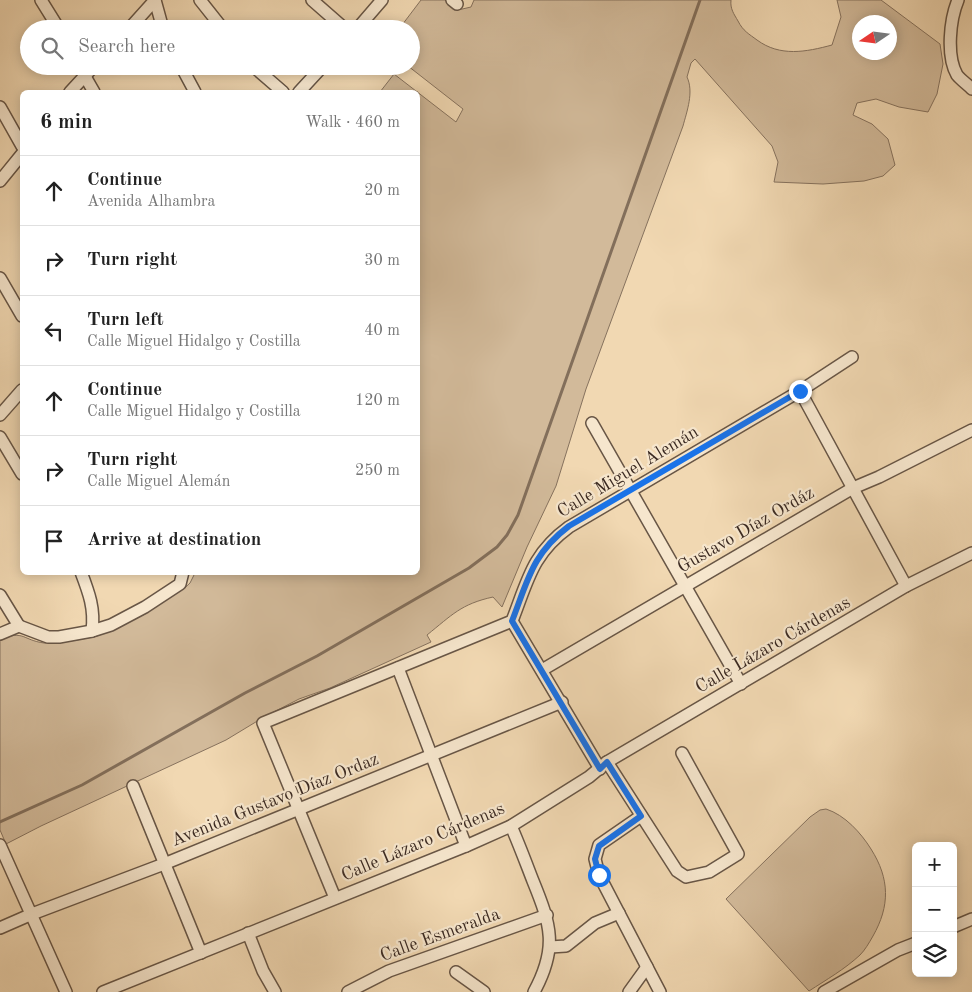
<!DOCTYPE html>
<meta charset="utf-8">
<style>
:root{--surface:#fff;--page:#f2f2f2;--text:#222;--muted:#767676;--line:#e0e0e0}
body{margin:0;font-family:"Old Standard TT",serif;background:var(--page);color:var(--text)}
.controls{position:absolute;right:15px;bottom:15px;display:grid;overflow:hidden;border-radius:8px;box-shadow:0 2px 12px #0003}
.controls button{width:45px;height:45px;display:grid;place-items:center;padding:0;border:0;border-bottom:1px solid var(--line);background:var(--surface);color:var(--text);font:25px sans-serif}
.compass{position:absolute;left:852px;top:15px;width:45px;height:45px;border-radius:50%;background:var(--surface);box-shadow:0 2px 12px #0003;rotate:257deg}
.stop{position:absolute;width:15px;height:15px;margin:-11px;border:4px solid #1a73e8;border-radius:50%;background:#fff}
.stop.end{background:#1a73e8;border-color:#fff;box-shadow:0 1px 5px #0008}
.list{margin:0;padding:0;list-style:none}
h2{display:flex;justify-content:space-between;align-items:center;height:65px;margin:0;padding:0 20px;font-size:21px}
h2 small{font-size:16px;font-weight:400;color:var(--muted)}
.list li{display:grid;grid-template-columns:32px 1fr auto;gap:15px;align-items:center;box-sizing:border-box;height:70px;padding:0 20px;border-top:1px solid var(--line)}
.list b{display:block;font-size:19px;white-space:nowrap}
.list p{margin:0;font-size:16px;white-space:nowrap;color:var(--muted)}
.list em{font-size:16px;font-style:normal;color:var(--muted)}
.icon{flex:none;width:28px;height:28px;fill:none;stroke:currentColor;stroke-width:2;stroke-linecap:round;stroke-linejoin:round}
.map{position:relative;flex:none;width:972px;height:992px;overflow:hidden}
.search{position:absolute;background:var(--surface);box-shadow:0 2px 12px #0003;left:20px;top:20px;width:400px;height:55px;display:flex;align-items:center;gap:12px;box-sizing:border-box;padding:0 18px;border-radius:28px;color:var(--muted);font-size:19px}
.panel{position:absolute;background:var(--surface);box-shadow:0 2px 12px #0003;left:20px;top:90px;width:400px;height:485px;border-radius:8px}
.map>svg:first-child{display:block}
</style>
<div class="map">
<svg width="972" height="992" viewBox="0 0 972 992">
<rect width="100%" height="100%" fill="#f1d8b2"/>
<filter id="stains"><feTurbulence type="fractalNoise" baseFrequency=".004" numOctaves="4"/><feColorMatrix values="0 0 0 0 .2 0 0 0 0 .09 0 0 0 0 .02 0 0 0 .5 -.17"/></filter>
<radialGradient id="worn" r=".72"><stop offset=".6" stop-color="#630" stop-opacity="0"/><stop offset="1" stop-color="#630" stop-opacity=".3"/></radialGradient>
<g fill="#d2ba9a" stroke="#86725e" fill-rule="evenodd">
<path d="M421,0H445L458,10L471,7L474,0H731C730,9 734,14 738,21C743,31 749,34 757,40C780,57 806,52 832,45L841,17L837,0H881L940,44L943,64L937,94L928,112L899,107L876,99L857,103L853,115L872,124L888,139L895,165L883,176L864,181L823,184L774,182L778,162L772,146L695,59L691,63L687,77C694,92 687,111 683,126L586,389L556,486L527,547L502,607L493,597C461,604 452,615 427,635L431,642L330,688L299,699L264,717L226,740L41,826L6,844L0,830V639C25,630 22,640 44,643C56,644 85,639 97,636C123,627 148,611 171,596C177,592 185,589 190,583C192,580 193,576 195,573L418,572V92H380L394,74L456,122L463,109L408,66H411V29H399ZM860,22H890V52H860Z"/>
<path d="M826,809C845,815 861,833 871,849C890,879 890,906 873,936C869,943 865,950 860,955C845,969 826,980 809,991L726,899L810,817L820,810Z"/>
</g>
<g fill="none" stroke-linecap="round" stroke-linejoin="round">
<polyline stroke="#836f5b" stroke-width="3" points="0,822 82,785 245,693 317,656 469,568 497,547 507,535 518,515 700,0"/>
<g stroke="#685646" stroke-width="14">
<g id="minor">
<polyline points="41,0 59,29"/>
<polyline points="155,0 163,29"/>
<polyline points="200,0 223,29"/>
<polyline points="312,0 345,29"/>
<polyline points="452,0 457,4"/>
<path d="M958,0C950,19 946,56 957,75C961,80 967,84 972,89"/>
<polyline points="129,29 155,0"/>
<polyline points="357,29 382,0"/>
<polyline points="79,66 94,92"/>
<polyline points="181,66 195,92"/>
<polyline points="253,66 283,92"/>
<polyline points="70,92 94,66"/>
<polyline points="299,92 323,66"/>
<polyline points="0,107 22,146"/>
<polyline points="0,181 22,154"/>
<polyline points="0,278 22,316"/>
<polyline points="800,391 906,586"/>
<polyline points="0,415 22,390"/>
<polyline points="592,423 741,684"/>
<polyline points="0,437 22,474"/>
<path d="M81,572C89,593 95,609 92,631"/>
<polyline points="0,595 19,626"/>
<polyline points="512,621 600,769"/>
<polyline points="0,634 19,626 48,637 59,637 92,631 111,625 145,607 180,584 183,572"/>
<polyline points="398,668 466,846"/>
<polyline points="542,670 853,488 879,477 972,430"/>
<polyline points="607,762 677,871 686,877 709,872 738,854 682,753"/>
<polyline points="133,786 201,953"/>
<polyline points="641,816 599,845 595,859 599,875 660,992"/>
<path d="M511,826C519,844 526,863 533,881C551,925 558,948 534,992"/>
<polyline points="0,845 66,992"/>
<path d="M335,898L263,723L512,621C528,580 532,554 569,527L800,391L852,357"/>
<polyline points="953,927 972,919"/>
<polyline points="0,928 32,914 164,864 562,702"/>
<polyline points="248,933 263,971 275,992"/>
<polyline points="550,947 566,946 595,923 619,913"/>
<polyline points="456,972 484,992"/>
<polyline points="103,992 466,846 511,826 589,777 607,762 906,586 972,553"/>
<polyline points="348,992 389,971 547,915"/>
<polyline points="629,992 647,967"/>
<polyline points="824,992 898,950 916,943"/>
</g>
</g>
<use href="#minor" stroke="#f6e6cd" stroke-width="11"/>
</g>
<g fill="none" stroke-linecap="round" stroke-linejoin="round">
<path stroke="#1a73e8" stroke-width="6" d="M599,875L595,859L599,846L641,816L607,762L600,769L512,621C528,580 532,554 569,526L800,391"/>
</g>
<g text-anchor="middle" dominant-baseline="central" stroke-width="4.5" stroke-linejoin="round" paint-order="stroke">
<g font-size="18" fill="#3b2a22" stroke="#f6e6cd">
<text transform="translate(628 472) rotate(-31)">Calle Miguel Alemán</text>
<text transform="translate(746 530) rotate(-30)">Gustavo Díaz Ordáz</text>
<text transform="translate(773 645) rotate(-30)">Calle Lázaro Cárdenas</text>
<text transform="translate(275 800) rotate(-22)">Avenida Gustavo Díaz Ordaz</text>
<text transform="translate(423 842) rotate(-23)">Calle Lázaro Cárdenas</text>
<text transform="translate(440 935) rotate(-20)">Calle Esmeralda</text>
</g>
</g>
<rect width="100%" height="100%" filter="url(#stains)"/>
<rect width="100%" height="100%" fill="url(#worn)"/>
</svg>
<div class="controls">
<button>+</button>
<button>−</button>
<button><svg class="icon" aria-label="layers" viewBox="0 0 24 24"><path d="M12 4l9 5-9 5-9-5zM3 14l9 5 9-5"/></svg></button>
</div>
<svg class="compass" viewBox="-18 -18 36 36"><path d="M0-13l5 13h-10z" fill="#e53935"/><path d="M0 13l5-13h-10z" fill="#767676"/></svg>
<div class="stop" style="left:599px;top:875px"></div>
<div class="stop end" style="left:800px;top:391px"></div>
<div class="search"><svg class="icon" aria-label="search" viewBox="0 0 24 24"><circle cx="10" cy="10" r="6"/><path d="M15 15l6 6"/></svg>Search here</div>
<section class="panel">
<h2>6 min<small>Walk · 460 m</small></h2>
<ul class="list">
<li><svg class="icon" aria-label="ahead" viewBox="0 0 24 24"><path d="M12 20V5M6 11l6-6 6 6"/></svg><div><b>Continue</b><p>Avenida Alhambra</p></div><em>20 m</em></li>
<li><svg class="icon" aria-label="right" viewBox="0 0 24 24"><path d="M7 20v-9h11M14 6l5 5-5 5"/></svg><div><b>Turn right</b></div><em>30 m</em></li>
<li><svg class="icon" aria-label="left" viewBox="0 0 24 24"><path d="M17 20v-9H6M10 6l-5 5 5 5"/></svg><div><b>Turn left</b><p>Calle Miguel Hidalgo y Costilla</p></div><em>40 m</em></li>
<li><svg class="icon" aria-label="ahead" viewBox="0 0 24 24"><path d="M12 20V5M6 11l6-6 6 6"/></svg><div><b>Continue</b><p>Calle Miguel Hidalgo y Costilla</p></div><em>120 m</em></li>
<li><svg class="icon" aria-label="right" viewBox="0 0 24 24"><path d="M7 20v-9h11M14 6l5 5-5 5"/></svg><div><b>Turn right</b><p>Calle Miguel Alemán</p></div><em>250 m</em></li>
<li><svg class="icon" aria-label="arrive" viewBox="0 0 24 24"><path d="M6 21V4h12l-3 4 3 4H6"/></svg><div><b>Arrive at destination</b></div></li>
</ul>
</section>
</div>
